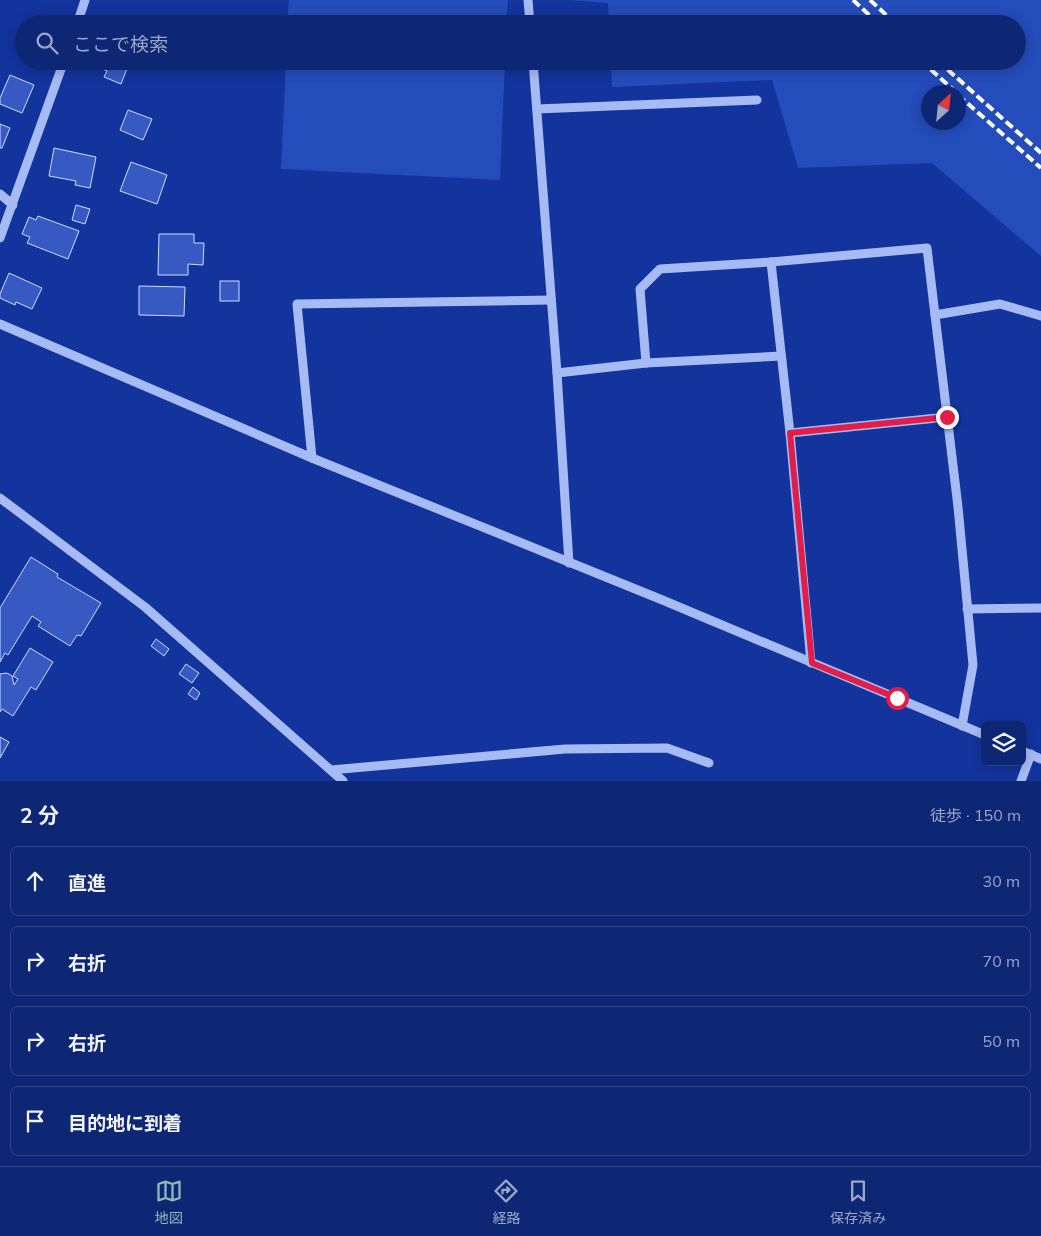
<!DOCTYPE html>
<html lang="ja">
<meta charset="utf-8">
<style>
:root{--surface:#0e2775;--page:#1c337d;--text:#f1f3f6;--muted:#9ba5c5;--line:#2e4487;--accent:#8bbbb9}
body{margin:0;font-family:Mulish,"Noto Sans JP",sans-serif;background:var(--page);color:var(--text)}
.controls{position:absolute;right:15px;bottom:15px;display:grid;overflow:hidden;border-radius:8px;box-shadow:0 2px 12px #0003}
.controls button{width:45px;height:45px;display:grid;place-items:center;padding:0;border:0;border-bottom:1px solid var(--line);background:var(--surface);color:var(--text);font:25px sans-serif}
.compass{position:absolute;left:921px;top:85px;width:45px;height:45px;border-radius:50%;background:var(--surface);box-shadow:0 2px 12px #0003;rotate:27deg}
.stop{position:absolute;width:15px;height:15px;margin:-11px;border:4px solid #e11d48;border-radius:50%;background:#fff}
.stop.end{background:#e11d48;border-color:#fff;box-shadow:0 1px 5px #0008}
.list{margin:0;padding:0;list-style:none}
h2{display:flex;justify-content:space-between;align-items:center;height:65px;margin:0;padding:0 20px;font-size:21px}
h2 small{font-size:16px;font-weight:400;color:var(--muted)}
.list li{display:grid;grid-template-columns:32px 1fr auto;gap:15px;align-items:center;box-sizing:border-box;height:70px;margin:0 10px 10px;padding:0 10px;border:1px solid var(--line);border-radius:8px}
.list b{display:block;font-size:19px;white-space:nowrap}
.list em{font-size:16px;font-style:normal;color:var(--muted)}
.icon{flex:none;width:28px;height:28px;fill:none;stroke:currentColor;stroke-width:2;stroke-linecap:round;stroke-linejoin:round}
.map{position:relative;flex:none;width:1041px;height:781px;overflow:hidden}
.search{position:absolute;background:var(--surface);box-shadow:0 2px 12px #0003;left:15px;right:15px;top:15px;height:55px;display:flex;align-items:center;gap:12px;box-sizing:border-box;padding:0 18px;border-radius:28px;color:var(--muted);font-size:19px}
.sheet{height:385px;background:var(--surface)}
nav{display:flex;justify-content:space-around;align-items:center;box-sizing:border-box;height:70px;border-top:1px solid var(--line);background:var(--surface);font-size:14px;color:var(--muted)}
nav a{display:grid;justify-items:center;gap:2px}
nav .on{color:var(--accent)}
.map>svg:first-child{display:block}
</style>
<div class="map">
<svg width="1041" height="781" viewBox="0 0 1041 781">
<rect width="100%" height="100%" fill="#12349c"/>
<g fill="#244cba" fill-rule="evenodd">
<polygon points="289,0 508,0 506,24 287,24"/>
<path d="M566,0H1041V256L932,163L798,168L772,80L612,87L611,61H1017V24H609L608,3ZM958,92V122H928V92Z"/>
<polygon points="286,61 505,61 500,180 281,169"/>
</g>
<g fill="#365ac2" stroke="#cfdbfe">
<polygon points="90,61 130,61 121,84 104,77 107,71 89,63"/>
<polygon points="10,75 34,85 22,113 0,104 0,98"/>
<polygon points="128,110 152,119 143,140 120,130"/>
<polygon points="0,124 10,128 2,148 0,148"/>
<polygon points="54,148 96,157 90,188 75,185 76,181 49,176"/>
<polygon points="131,162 167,175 157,204 120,191"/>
<polygon points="76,205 90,209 85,224 72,220"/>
<polygon points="38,216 79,231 68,259 27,243 30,237 22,234 29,217 36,220"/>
<polygon points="159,234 194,234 194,243 204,243 203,265 188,264 188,275 158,275"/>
<polygon points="9,273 42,288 32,309 16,302 15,305 0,298 0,294"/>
<rect x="220" y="281" width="19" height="20"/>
<polygon points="139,286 185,287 184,316 139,315"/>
<polygon points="31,557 58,574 57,577 101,603 81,636 77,635 70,646 38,626 41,622 32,616 8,655 5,653 0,662 0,608"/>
<polygon points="156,639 169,649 164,656 151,646"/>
<polygon points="30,648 53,662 36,690 31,687 13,716 2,709 0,712 0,674 6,673 9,674 12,676 14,685 18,679 13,676"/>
<polygon points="186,664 199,673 192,683 179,674"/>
<polygon points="193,687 200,693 196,700 188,694"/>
<polygon points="0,737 9,742 0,758"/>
</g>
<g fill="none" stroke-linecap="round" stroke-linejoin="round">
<g stroke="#a6bbf4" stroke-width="9">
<polyline points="528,0 530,24"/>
<polyline points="77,24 85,0"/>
<polyline points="533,61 557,373 569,563"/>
<polyline points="537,109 757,100"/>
<polyline points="0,194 13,205"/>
<polyline points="0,238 64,61"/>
<polyline points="771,262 660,269 640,289 646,363 781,356"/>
<polyline points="0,324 312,458 660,599 985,735"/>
<polyline points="557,373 646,363"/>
<polyline points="790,433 947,417"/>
<polyline points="312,458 297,304 551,300"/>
<polyline points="0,498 145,607 343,781"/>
<polyline points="967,609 1041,608"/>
<polyline points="811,663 790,433 771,262 927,248 935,315"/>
<polyline points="962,726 973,665 958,507 935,315 1000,304 1041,316"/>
<polyline points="1022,751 1041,759"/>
<polyline points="331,770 565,749 667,748 709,763"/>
<polyline points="1021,781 1031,754"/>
</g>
<g stroke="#fff" stroke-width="4" stroke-dasharray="9 4" stroke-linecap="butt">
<polyline points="853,0 879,24"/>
<polyline points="870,0 896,24"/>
<polyline points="921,61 956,92"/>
<polyline points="938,61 1041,153"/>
<polyline points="958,95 1041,168"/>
</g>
</g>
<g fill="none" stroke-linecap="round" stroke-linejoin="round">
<polyline stroke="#e11d48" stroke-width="6" points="897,698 812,663 790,433 947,417"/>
</g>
</svg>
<div class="controls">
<button><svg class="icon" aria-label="layers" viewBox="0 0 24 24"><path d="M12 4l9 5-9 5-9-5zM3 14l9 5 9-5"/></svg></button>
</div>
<svg class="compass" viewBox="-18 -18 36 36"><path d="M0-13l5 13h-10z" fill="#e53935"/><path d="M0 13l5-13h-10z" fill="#9ba5c5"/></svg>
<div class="stop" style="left:897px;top:698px"></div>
<div class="stop end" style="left:947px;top:417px"></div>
<div class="search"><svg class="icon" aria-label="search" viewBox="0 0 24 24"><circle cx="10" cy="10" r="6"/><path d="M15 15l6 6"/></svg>ここで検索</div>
</div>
<section class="sheet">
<h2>2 分<small>徒歩 · 150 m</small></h2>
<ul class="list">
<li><svg class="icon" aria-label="ahead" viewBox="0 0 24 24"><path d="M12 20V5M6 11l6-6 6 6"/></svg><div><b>直進</b></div><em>30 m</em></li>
<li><svg class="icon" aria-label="right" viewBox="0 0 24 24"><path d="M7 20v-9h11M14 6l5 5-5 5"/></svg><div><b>右折</b></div><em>70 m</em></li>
<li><svg class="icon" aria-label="right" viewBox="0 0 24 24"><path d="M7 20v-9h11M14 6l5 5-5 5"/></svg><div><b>右折</b></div><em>50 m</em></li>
<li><svg class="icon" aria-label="arrive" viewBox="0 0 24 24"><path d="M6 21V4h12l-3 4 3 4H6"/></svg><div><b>目的地に到着</b></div></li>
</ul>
</section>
<nav>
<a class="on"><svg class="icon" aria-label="map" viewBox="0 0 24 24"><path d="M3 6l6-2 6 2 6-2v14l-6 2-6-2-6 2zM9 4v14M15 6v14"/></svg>地図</a>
<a><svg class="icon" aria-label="directions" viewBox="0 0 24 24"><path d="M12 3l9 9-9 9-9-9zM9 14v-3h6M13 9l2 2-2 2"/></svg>経路</a>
<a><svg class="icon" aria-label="saved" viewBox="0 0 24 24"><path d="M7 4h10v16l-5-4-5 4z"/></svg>保存済み</a>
</nav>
